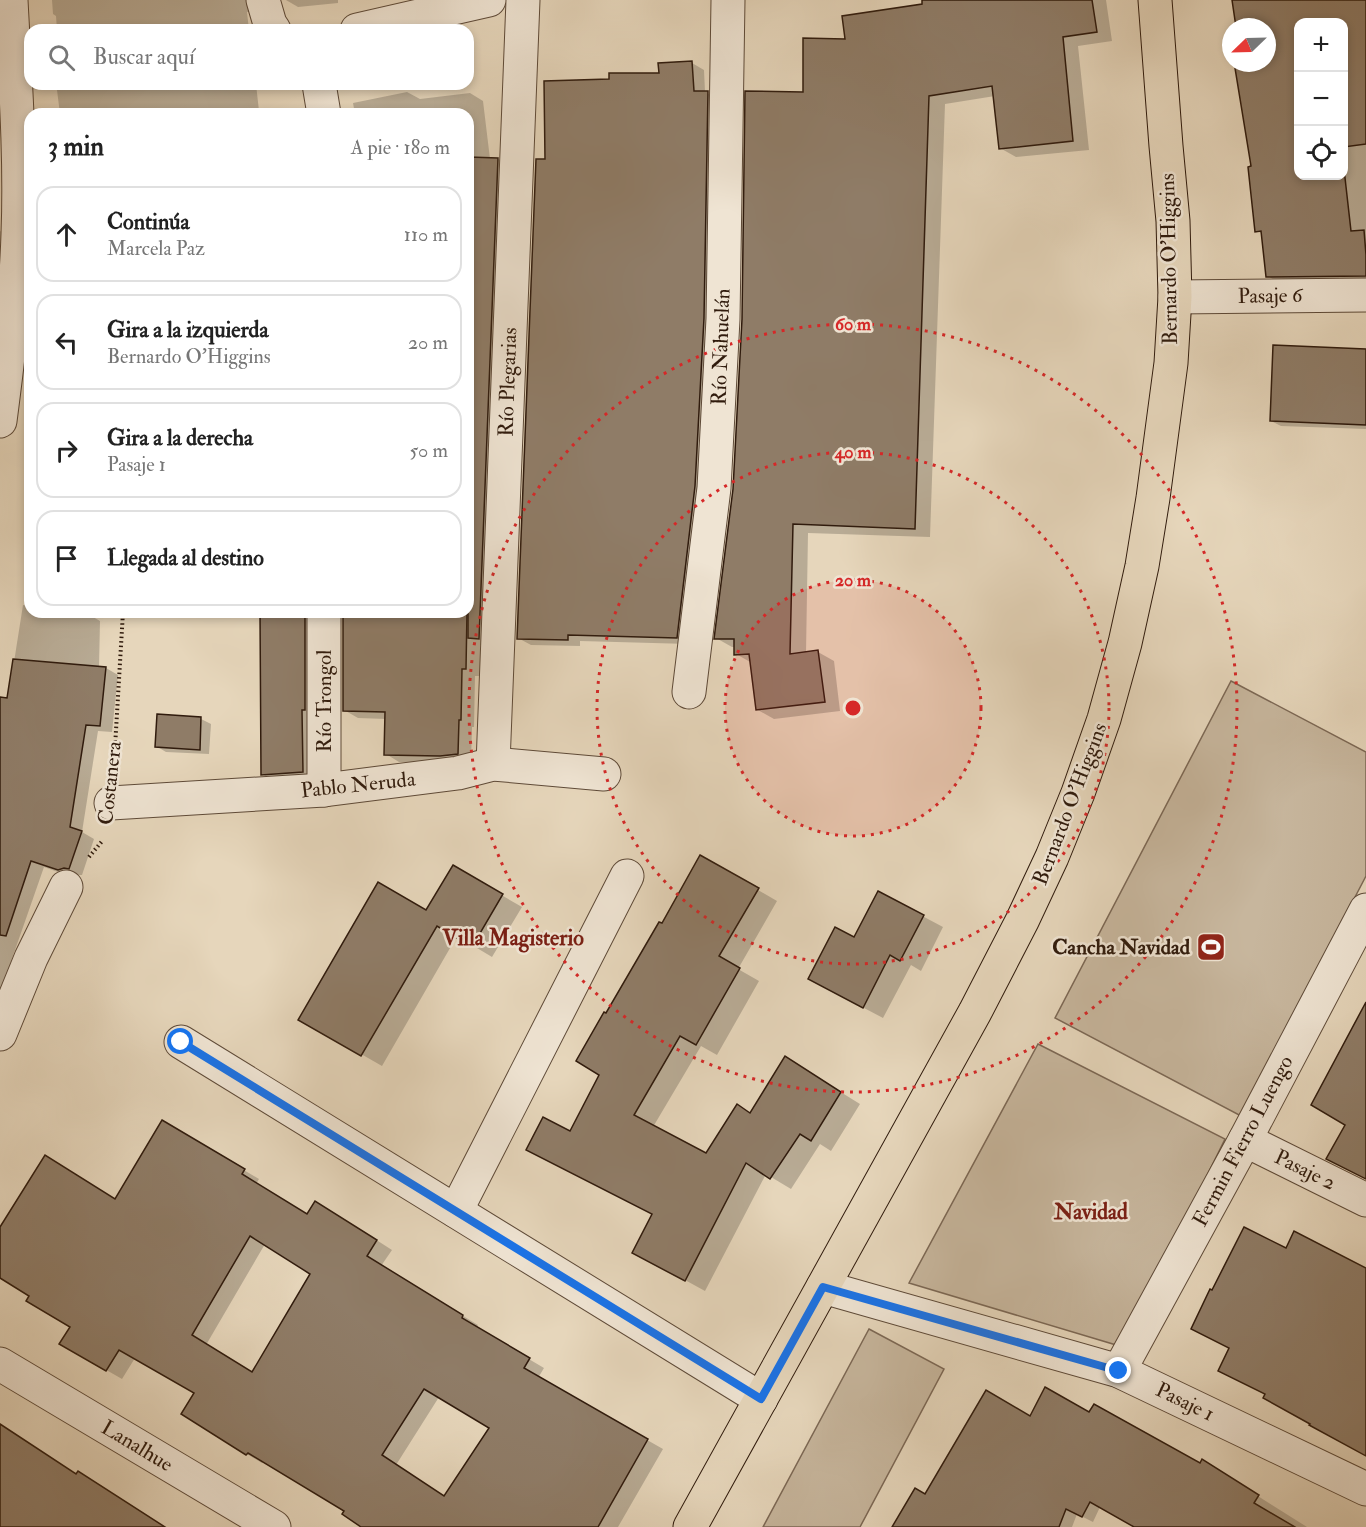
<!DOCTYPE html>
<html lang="es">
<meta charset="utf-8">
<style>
:root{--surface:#fff;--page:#f6f6f6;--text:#222;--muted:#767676;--line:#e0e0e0}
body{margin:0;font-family:"IM FELL Double Pica",serif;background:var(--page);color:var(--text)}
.controls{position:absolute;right:18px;top:18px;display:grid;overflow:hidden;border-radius:12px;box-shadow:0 3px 9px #0003}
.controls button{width:54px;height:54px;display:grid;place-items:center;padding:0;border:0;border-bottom:2px solid var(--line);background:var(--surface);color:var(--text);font:30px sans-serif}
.compass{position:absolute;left:1222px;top:18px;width:54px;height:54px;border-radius:50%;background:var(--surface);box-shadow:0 3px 9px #0003;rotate:247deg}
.stop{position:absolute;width:18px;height:18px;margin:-14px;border:4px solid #1a73e8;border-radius:50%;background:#fff}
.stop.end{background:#1a73e8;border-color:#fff;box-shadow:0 2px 6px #0008}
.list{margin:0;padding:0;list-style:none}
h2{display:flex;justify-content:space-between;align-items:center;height:78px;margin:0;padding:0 24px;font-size:26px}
h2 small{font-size:20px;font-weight:400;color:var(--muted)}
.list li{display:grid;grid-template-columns:39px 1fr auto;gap:18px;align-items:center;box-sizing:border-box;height:96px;margin:0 12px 12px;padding:0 12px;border:2px solid var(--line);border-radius:18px}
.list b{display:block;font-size:22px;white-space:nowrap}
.list p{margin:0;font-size:20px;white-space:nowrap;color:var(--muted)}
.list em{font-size:20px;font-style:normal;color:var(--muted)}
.icon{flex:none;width:33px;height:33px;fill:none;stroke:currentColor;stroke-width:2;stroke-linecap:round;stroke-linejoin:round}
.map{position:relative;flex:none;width:1366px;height:1527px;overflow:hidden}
.search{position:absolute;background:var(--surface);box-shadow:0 3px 9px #0003;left:24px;top:24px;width:450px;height:66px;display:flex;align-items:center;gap:15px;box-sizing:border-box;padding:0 21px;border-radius:18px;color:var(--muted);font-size:22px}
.panel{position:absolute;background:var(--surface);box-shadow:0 3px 9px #0003;left:24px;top:108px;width:450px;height:510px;border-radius:18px}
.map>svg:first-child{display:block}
</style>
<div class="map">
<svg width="1366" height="1527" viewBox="0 0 1366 1527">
<rect width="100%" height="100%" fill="#e6d6bb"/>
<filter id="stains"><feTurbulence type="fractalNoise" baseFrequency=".00333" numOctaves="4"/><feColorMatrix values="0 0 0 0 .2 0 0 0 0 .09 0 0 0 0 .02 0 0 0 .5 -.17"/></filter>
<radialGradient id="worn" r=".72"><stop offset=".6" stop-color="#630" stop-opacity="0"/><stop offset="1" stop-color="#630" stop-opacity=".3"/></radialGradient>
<g fill="#c7b69d" stroke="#7c6855" stroke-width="1.5">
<polygon points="1231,681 1366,752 1366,876 1241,1116 1055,1018"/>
<polygon points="1038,1044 1225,1139 1123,1347 909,1283"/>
<polygon points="869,1329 944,1369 860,1527 763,1527"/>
</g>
<g fill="#0003" fill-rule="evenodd">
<polygon points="52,0 260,0 258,11 247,12 249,30 57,30 56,16 53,14"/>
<polygon points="286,0 338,0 338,3 298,7"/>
<polygon points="951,0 1106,0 1112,41 1078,46 1089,150 1016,157 1000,148 995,96 945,104 930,537 808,533 806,653 818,652 834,661 840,711 774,719 758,710 752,663 736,654 736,647 732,647 716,638 805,93 847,40"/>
<path d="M1234,0H1366V285H1282L1268,276L1263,234L1257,231L1253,168L1242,63H1267V27H1237ZM1298,22H1344V176H1298Z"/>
<polygon points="692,63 704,70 705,92 720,100 689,644 580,641 580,646 531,645 518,638 547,160 610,80 660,74"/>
<polygon points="62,84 256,84 259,111 253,111 253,114 60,114 57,90 63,89"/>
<polygon points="407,92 420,99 470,93 483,101 490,159 498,159 511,167 492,645 480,645 480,676 475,676 474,727 472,727 471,761 455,763 399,762 386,754 386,719 358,718 344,710 344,612 468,612 468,114 355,114 353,103"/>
<polygon points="0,231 8,235 0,285"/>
<polygon points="1366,350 1366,429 1281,426 1271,421"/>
<polygon points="23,605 30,606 30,612 77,612 88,614 100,621 99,668 106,668 118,675 112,732 98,731 82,832 94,839 82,875 77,875 72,877 44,867 0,993 0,698 8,700"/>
<polygon points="262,612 321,612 316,780 276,782 262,774"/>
<polygon points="158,716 201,719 211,724 209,754 166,752 156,746"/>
<polygon points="701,857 777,901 738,969 759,981 717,1055 701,1046 653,1127 706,1155 751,1114 805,1070 860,1104 831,1151 820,1144 791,1189 766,1174 705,1291 654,1263 654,1215 571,1134 601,1074 607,1016 662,925"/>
<polygon points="453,867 522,907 492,957 457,936 382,1066 300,1019 427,912"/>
<polygon points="879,893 943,927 921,971 911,965 883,1018 830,990"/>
<path d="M162,1122L259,1179L256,1184L308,1216L331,1211L392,1250L381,1266L478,1325L476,1328L544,1368L538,1378L663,1449L618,1527H364L346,1511L264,1461L262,1463L247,1454L183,1414L196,1392L135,1358L122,1379L61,1344L72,1326L31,1295L0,1276V1230L116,1201ZM265,1244L312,1273L252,1374L206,1345ZM439,1397L491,1428L445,1497L396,1465Z"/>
<polygon points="1090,1414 1200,1465 1212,1467 1307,1527 1136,1527 1100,1507 1093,1522 1077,1514 1072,1527 894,1527 926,1495 1031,1418"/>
</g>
<g fill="#8f7c67" stroke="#301b0d" stroke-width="1.5" fill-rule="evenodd">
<polygon points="922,0 1092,0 1097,32 1063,37 1073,141 999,149 992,86 929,96 915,529 793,524 790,654 818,650 825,702 756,710 749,654 734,655 734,639 714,639 733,489 742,319 745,91 803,92 803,38 845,39 842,16 922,4"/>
<polygon points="1232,0 1366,0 1366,144 1344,147 1344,22 1299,22 1299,176 1344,176 1344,169 1351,231 1364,230 1366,255 1366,276 1266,277 1261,231 1255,232 1248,167 1251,166 1235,68 1241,67 1241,63 1267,63 1267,27 1236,27"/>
<polygon points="692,61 694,91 708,91 704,318 695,486 677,638 568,635 568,640 517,639 536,159 545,159 544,81 609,79 609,73 659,73 658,63"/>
<polygon points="468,157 498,158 479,639 468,638"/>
<polygon points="1273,345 1366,349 1366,425 1270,421"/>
<polygon points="260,612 305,612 305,710 302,710 303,772 261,775"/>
<polygon points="343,612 467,612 466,669 462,669 461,720 459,720 458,754 440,756 384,755 385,712 343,711"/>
<polygon points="13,659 106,667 100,726 86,725 70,827 82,831 69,869 64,868 58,870 31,861 6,936 0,935 0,697 7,698"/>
<polygon points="157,714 201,717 200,750 155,747"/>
<polygon points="700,855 759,888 719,956 740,968 696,1045 680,1036 634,1115 706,1153 737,1104 750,1113 785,1056 841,1092 811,1141 800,1134 770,1179 746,1163 685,1281 632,1253 652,1214 526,1150 543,1117 570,1131 599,1075 576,1061 604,1012 606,1013 659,922 662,923"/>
<polygon points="453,865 503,894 472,947 437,926 361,1056 298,1020 378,882 426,910"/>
<polygon points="878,891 924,915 900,961 890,955 863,1008 808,979 835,927 854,937"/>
<polygon points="1366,1002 1366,1179 1326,1159 1345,1125 1311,1105"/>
<path d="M162,1120L245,1169L242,1174L307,1214L315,1201L377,1240L367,1256L463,1315L462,1318L530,1358L524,1368L648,1439L598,1527H361L342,1514L344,1511L248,1453L246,1455L181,1414L194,1393L119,1350L106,1371L59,1344L70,1327L26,1301L29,1296L0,1278V1227L45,1155L115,1199ZM250,1236L310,1274L252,1372L192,1335ZM424,1389L489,1428L444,1496L382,1455Z"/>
<polygon points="1244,1227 1286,1248 1294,1231 1366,1268 1366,1456 1309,1425 1310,1424 1263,1398 1265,1394 1218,1371 1229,1348 1191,1329 1210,1289 1212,1290"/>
<polygon points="1045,1387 1089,1412 1094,1404 1200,1463 1202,1459 1259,1495 1254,1503 1295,1527 1134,1527 1090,1502 1082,1517 1066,1509 1059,1527 892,1527 915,1488 925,1494 986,1390 1030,1416"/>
<polygon points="0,1424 76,1474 78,1471 165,1527 0,1527"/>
</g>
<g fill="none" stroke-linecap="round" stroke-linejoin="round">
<g stroke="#5e4a38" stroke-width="35">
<g id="street">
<polyline points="263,0 270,24 274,30"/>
<polyline points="357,30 489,0"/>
<polyline points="319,84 324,114"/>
<polyline points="1175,297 1366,295"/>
<path d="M0,421C8,359 16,297 18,234C21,156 15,78 11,0"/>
<polyline points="689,692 714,488 723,319 728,0"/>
<polyline points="493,764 523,0"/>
<polyline points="324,790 324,612"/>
<polyline points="111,803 324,790 458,773 493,764 604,774"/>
<polyline points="0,1034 31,958 66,887"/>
<polyline points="181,1042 761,1399"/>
<polyline points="1245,1140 1366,1200"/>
<polyline points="456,1211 627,876"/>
<polyline points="823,1287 1119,1371 1366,1489"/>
<polyline points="0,1364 274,1527"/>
<polyline points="1119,1371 1245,1140 1366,910"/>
</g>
</g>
<g stroke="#301b0d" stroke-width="35">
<polyline id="primary" points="690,1527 975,1012 1022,921 1052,857 1078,793 1104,719 1125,643 1142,566 1153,498 1171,363 1175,297 1173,221 1166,146 1155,0"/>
</g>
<g stroke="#301b0d" stroke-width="4" stroke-dasharray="1.5 3" stroke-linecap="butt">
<polyline points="114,764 123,612"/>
<polyline points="89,857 103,840"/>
</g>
<use href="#street" stroke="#efe4d3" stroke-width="33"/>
<use href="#primary" stroke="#e6d6bb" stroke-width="33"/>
</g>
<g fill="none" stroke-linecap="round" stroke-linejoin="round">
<polyline stroke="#1a73e8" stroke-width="8" points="181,1042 761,1399 823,1287 1119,1371"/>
</g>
<circle cx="853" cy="708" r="128" fill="#d62828" fill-opacity=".12"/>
<g fill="none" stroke="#d62828" stroke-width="3" stroke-dasharray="3 6">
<circle cx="853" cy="708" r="128"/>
<circle cx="853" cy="708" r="256"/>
<circle cx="853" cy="708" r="384"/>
</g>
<defs>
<g id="stadium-square" transform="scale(1.5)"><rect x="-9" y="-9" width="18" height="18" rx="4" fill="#8f2418" stroke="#efe4d3"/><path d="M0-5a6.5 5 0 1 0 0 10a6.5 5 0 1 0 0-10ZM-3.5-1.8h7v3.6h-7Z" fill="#fff"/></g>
</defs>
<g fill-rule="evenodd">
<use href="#stadium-square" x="1211" y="947"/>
</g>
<g text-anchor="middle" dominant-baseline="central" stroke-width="5" stroke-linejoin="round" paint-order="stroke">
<g font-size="21" fill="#301b0d" stroke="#efe4d3">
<text transform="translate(1169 259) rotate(-91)">Bernardo O'Higgins</text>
<text transform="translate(1270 296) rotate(-1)">Pasaje 6</text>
<text transform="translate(721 347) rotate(-88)">Río Nahuelán</text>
<text transform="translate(508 382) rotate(-88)">Río Plegarias</text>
<text transform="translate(324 701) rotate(-90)">Río Trongol</text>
<text transform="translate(110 783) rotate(-84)">Costanera</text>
<text transform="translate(358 785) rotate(-6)">Pablo Neruda</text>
<text transform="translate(1070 804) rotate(-69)">Bernardo O'Higgins</text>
<text transform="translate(1243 1141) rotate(-62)">Fermin Fierro Luengo</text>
<text transform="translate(1305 1170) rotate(26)">Pasaje 2</text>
<text transform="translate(1185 1402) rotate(26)">Pasaje 1</text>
<text transform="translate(137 1446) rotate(31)">Lanalhue</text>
</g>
<g font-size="21" font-weight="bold" fill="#301b0d" stroke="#efe4d3" text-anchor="end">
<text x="1190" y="947">Cancha Navidad</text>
</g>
<g font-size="22" font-weight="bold" fill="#7a1f14" stroke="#efe4d3">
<text x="513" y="938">Villa Magisterio</text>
<text x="1091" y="1212">Navidad</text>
</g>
</g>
<circle cx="853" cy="708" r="9" fill="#d62828" stroke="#efe4d3" stroke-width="3"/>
<g font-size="18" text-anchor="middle" font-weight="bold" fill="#d62828" stroke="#efe4d3" stroke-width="5" stroke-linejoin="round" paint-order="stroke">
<text x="853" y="330">60 m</text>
<text x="853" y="458">40 m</text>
<text x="853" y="586">20 m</text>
</g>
<rect width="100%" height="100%" filter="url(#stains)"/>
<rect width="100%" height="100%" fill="url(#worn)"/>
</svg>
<div class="controls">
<button>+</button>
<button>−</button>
<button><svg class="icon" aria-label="locate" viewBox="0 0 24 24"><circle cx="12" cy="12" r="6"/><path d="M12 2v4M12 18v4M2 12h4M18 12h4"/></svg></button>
</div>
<svg class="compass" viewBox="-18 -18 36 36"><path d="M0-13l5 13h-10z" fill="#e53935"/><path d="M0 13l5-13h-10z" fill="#767676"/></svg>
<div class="stop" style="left:181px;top:1042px"></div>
<div class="stop end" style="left:1119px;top:1371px"></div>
<div class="search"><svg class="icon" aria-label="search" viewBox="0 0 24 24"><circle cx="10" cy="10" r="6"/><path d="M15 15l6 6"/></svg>Buscar aquí</div>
<section class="panel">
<h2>3 min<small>A pie · 180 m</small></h2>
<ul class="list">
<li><svg class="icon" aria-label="ahead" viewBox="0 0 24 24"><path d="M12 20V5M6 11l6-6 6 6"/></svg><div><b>Continúa</b><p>Marcela Paz</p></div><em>110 m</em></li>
<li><svg class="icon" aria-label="left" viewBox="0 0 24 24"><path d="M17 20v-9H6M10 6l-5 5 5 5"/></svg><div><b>Gira a la izquierda</b><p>Bernardo O'Higgins</p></div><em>20 m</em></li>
<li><svg class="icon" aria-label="right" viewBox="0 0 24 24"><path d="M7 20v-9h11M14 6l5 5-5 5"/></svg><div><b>Gira a la derecha</b><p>Pasaje 1</p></div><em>50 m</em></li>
<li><svg class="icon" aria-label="arrive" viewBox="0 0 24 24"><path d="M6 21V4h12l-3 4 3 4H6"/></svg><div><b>Llegada al destino</b></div></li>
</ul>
</section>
</div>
